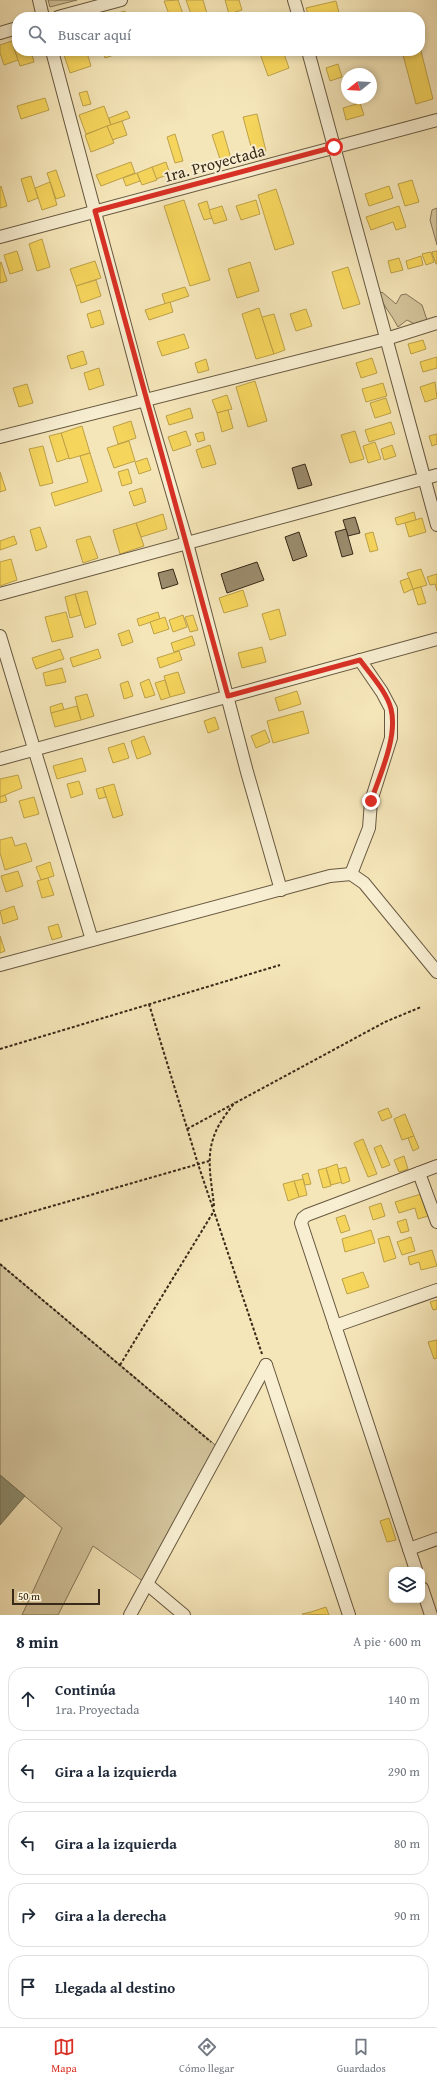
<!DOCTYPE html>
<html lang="es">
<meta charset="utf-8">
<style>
:root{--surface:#fff;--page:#f2f2f3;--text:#1f2937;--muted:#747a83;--line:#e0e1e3;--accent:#d93025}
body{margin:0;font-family:"Gentium Book Plus",serif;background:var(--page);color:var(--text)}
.controls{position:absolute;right:12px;bottom:12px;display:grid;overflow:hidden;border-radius:8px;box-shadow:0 2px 6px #0003}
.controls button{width:36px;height:36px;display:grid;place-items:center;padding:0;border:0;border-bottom:1px solid var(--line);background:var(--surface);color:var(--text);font:20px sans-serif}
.compass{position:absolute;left:341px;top:68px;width:36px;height:36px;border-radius:50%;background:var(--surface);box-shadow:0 2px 6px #0003;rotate:252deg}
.scale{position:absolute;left:12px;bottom:10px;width:88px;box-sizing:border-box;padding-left:4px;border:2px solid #382918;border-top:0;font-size:11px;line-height:14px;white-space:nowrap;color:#382918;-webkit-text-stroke:3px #f8efd2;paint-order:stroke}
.stop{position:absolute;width:12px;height:12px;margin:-9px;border:3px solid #d93025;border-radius:50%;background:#fff}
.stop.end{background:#d93025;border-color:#fff;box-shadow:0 1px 4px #0008}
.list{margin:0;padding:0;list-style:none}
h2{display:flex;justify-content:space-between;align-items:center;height:52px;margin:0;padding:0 16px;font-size:17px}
h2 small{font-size:13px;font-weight:400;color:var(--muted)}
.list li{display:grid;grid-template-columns:26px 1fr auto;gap:12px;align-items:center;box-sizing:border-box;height:64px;margin:0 8px 8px;padding:0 8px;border:1px solid var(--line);border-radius:16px}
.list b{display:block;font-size:15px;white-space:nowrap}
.list p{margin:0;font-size:13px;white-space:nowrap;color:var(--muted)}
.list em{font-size:13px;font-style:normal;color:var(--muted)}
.icon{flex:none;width:22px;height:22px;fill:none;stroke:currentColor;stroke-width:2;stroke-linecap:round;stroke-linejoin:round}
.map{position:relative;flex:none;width:437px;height:1615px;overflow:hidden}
.search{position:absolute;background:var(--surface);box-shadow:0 2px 6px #0003;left:12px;right:12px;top:12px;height:44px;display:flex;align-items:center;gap:10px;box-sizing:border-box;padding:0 14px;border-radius:16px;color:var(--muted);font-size:15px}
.sheet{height:412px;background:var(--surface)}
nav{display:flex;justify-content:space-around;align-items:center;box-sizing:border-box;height:56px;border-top:1px solid var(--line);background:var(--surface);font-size:11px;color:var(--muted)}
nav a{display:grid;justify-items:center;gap:2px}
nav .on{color:var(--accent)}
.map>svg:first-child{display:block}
</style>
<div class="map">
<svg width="437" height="1615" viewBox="0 0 437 1615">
<rect width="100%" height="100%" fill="#f5e6b9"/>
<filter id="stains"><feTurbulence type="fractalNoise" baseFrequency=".005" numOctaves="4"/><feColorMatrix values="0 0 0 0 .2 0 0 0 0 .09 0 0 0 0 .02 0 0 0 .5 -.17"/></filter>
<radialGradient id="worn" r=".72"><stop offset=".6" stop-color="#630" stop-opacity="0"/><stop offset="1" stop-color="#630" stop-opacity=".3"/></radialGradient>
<g fill="#d5c69e" stroke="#86785b">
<polygon points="48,0 77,0 50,7"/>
<polygon points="437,208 437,245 430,220 432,210"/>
<path d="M382,292L396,304L401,295L406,294L422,305L428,323L420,327L407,320L398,327C392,315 384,307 379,295Z"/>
<polygon points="0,1264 220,1449 147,1584 93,1546 58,1615 22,1615 62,1528 0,1475"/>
</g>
<g fill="#f6d55c" stroke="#bda148">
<polygon points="178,0 184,17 170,17 164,1"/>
<polygon points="186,0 203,0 208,17 192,17"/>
<polygon points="225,0 239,0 242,10 229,14"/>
<polygon points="336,1 340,17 309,17 306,8"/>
<polygon points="125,11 127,17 110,17 110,15"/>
<polygon points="12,41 18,60 4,65 0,53 0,45"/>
<polygon points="17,44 17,51 31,51 34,62 20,66 13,45"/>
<polygon points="420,47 433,99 416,104 402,51 420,51"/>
<polygon points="66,51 79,51 81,55 87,53 91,66 70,73 63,52"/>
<polygon points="103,51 116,51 117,54 105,58"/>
<polygon points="259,51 283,51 289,68 268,76"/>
<polygon points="338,64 342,77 330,81 326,68"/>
<polygon points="87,91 91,104 83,106 79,93"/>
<polygon points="45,98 49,110 21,119 17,106"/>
<polygon points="360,103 364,115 346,120 343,108"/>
<polygon points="104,106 111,125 86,134 79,115"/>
<polygon points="127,111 130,118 111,125 109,118"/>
<polygon points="257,114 266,151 253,154 243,117"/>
<polygon points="122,121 127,135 112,140 107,126"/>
<polygon points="107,126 114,143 91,152 85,135"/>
<polygon points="223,131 232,162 222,165 212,135"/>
<polygon points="175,134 183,161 175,163 167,137"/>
<polygon points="131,162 135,173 101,186 96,175"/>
<polygon points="166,162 170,174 156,179 152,167"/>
<polygon points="152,167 157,180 142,185 137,173"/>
<polygon points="56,170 65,196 56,199 47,173"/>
<polygon points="137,173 140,181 126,186 123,178"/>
<polygon points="31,176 38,198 28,202 21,179"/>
<polygon points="412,180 419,202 405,206 398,184"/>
<polygon points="50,182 57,205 42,210 35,188"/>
<polygon points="1,186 7,206 0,208 0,187"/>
<polygon points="389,186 393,198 369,206 365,194"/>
<polygon points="276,189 294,244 275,250 258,195"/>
<polygon points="184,200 210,280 190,286 164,206"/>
<polygon points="256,200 260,214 241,220 236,206"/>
<polygon points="207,201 212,218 204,220 198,204"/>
<polygon points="222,206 227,220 214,224 209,210"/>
<polygon points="399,206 406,227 396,230 393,222 371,230 366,217"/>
<polygon points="42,239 50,267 37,271 29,244"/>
<polygon points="17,251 23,270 10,274 4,255"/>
<polygon points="437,251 437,264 436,264 432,252"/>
<polygon points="431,252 434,262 426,265 422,254"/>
<polygon points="421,256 423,265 408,269 406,261"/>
<polygon points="399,258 403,270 391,273 388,261"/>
<polygon points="95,261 101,278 76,286 70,269"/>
<polygon points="1,262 7,281 0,283 0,263"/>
<polygon points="250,262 259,291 237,298 228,269"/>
<polygon points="348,267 360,304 343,309 332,272"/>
<polygon points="96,280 101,296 81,303 76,286"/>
<polygon points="185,287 189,296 165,304 162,294"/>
<polygon points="170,302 173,312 149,320 145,310"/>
<polygon points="259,308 274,354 256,359 242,314"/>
<polygon points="306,309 312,326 296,331 290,314"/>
<polygon points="100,310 104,324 91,328 87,314"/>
<polygon points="274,314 285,350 274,354 262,317"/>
<polygon points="184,334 189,348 162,356 157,342"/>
<polygon points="423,340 426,349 411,354 408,344"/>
<polygon points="83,351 87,364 71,369 67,356"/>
<polygon points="437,357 437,368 423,372 420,362"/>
<polygon points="372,358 377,373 361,378 356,363"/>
<polygon points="206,359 209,370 198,373 195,363"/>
<polygon points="99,368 104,385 89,390 84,373"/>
<polygon points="255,381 267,421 248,427 236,387"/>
<polygon points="435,382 437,398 425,402 420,387"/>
<polygon points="383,383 387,396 366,402 362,389"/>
<polygon points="27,384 33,403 19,407 13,388"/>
<polygon points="227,395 232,409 217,413 212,400"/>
<polygon points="386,398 391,413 375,418 370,403"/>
<polygon points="190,408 193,418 169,425 166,416"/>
<polygon points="228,410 233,428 222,432 217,413"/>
<polygon points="131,421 136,438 118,444 113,427"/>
<polygon points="391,422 395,434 369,442 365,430"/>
<polygon points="82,426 90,453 69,459 61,433"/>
<polygon points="186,431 191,445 173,451 168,437"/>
<polygon points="355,431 364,459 350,463 341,435"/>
<polygon points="203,432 205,440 198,442 195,434"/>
<polygon points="61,433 69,458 57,462 49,436"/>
<polygon points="437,434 437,444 432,446 429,436"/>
<polygon points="129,441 135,461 114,468 107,448"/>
<polygon points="375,442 381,459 368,463 363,446"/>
<polygon points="210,445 216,464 202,468 196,450"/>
<polygon points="392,445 396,456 384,460 381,449"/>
<polygon points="43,446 53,483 40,486 29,449"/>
<polygon points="90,453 102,491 55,506 51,493 88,482 80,456"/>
<polygon points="147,458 151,470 139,474 135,462"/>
<polygon points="128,469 132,483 122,486 118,472"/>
<polygon points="0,472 6,490 0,492"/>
<polygon points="142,488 146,502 134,506 129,492"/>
<polygon points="414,512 416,520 397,525 395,518"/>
<polygon points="163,514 167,529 141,537 136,523"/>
<polygon points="422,518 426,532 409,537 405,523"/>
<polygon points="136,523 144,546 120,554 113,530"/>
<polygon points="40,527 47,547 36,551 30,530"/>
<polygon points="373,532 378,550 370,552 365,534"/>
<polygon points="14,536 17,544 0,550 0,541"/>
<polygon points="90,536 98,558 83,563 76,540"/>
<polygon points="11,559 17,580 0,586 0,562"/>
<polygon points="421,569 427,585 413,589 407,573"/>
<polygon points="437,574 437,591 435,584 430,585 427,577"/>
<polygon points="409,578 413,589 404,593 400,581"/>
<polygon points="421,587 426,603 418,605 413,589"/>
<polygon points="243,590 248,606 224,613 219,598"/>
<polygon points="87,591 96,624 85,628 75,594"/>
<polygon points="75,594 81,615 70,618 65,597"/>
<polygon points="279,609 286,635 270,640 262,614"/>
<polygon points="66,612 73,637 52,642 45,617"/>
<polygon points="158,612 160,619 139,626 137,619"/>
<polygon points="183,615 187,627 173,632 169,620"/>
<polygon points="193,615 198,630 190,632 185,617"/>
<polygon points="165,617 169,629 154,634 150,622"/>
<polygon points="129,630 133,642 122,646 118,634"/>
<polygon points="192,636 195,645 174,652 171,643"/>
<polygon points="262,647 266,662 242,668 238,653"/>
<polygon points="60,649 64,659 36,669 32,658"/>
<polygon points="98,649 101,658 73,667 70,658"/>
<polygon points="179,651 182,660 160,668 157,658"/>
<polygon points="62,668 66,682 46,686 43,673"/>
<polygon points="178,672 185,693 170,697 164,676"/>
<polygon points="149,679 155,695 145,698 140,683"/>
<polygon points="165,680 170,697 161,700 155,683"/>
<polygon points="128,681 133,696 124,699 120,684"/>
<polygon points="297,691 301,704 279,711 275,698"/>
<polygon points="87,694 94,716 81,720 75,697"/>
<polygon points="62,703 64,710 51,713 50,707"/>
<polygon points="77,706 81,720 55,727 51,713"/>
<polygon points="303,711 309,733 273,743 267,721"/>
<polygon points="215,717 219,729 208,733 204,721"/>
<polygon points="265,730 270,742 256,748 251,736"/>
<polygon points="144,736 151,754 137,759 131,741"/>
<polygon points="124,743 129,758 113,763 108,748"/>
<polygon points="82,758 86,771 57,779 53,766"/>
<polygon points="18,775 22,788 0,797 0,779"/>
<polygon points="79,781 83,794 71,798 67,784"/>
<polygon points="114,784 123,815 113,818 103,787"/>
<polygon points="103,787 106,797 99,799 96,789"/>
<polygon points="5,795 7,801 0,803 0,797"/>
<polygon points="34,797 39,814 24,818 19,801"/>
<polygon points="12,837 15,846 26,843 32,861 5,870 0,853 0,840"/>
<polygon points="50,862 54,876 41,880 36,867"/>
<polygon points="18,871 23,886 6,892 1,876"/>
<polygon points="48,878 54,895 42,898 37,881"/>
<polygon points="14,906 18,919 3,924 0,911"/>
<polygon points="58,924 62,937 52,940 48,927"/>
<polygon points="0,936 5,951 0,953"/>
<polygon points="388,1108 392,1117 382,1121 378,1112"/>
<polygon points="405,1114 414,1136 402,1140 394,1119"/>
<polygon points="414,1136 419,1148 413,1151 408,1138"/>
<polygon points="363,1139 377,1174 368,1177 354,1143"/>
<polygon points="381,1145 390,1165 382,1168 374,1148"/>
<polygon points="404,1156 408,1169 399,1172 394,1160"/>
<polygon points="337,1164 342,1182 331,1185 326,1168"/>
<polygon points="346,1167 350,1181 342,1184 338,1169"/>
<polygon points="326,1168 331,1186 323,1188 318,1170"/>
<polygon points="308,1173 311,1184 305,1185 302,1175"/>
<polygon points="303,1179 307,1195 299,1197 294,1181"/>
<polygon points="294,1181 299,1197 288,1201 283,1184"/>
<polygon points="421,1194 428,1216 418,1219 415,1208 399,1213 395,1202"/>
<polygon points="381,1203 385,1216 373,1220 369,1207"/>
<polygon points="345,1215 350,1230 341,1233 336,1218"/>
<polygon points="406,1219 409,1231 401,1233 397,1222"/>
<polygon points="371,1230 375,1243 345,1252 342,1239"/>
<polygon points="389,1236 396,1258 384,1262 378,1239"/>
<polygon points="411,1237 415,1251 402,1255 397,1242"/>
<polygon points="432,1250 437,1266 421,1270 419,1262 410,1265 408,1257"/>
<polygon points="363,1272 369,1287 347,1294 342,1279"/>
<polygon points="437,1300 437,1309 433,1310 430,1302"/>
<polygon points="437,1340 437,1358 434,1359 428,1342"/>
<polygon points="389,1518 396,1540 387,1542 380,1521"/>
<polygon points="326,1607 329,1615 302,1614 311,1612"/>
</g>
<polygon fill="#8c8c6e" stroke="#736e54" points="0,1475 25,1496 0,1525"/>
<g fill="#9a8b6c" stroke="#382918">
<polygon points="305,464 312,485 298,489 292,468"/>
<polygon points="355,517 360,533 348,536 343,520"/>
<polygon points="346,529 353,554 342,557 335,532"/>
<polygon points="299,532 307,556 293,561 285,537"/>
<polygon points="257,562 264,580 227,593 221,574"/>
<polygon points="173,569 178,584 162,589 158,573"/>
</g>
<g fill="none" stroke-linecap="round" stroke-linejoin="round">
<g stroke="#675840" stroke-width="14">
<g id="minor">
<polyline points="39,0 43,17"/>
<polyline points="294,0 299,17"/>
<polyline points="58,17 121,0"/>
<polyline points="0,33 17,28"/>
<polyline points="52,51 145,400 187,543 247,772 281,890"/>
<polyline points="308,51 437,525"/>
<polyline points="0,237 437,120"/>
<polyline points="0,437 386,339 437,323"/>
<polyline points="0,594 437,475"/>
<polyline points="0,636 92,940"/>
<polyline points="360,660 382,692 391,709 391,738 371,801 369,828 351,874 364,883 437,972"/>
<polyline points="0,759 437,639"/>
<polyline points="0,965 330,876 351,874"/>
<polyline points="419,1173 437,1222"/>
<polyline points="335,1326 437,1290"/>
<polyline points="266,1365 349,1615"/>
<polyline points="409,1549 437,1539"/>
<polyline points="416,1570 301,1223 303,1218 307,1215 437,1166"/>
<polyline points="147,1584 184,1615"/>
<polyline points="422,1588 431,1615"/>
<polyline points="130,1615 266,1365"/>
</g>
</g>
<g stroke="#382918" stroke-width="2" stroke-dasharray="3 2" stroke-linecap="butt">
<polyline points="149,1004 198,1164 262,1354"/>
<polyline points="0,1049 280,965"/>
<polyline points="187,1129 385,1022 421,1007"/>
<path d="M214,1206C212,1185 206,1160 213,1139C217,1125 227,1113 235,1102"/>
<polyline points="0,1221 209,1161"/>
<polyline points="0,1264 211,1442"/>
<polyline points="120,1365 214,1211"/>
</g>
<use href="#minor" stroke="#f8efd2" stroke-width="12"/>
</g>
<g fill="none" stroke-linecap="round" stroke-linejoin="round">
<path stroke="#d93025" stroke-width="5" d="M334,147L95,211C138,373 185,534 228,696L360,660C370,674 387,692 391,709C398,736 380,775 371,801"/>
</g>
<g text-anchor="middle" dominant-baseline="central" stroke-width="4" stroke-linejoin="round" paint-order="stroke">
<g font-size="16" fill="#382918" stroke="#f8efd2">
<text transform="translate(214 163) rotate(-15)">1ra. Proyectada</text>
</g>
</g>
<rect width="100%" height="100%" filter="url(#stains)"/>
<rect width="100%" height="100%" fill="url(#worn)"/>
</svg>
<div class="controls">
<button><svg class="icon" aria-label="layers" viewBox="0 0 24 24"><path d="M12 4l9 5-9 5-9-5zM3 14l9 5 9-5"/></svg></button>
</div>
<svg class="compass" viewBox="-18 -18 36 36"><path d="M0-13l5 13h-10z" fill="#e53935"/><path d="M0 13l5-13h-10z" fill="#747a83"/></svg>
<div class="scale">50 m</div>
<div class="stop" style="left:334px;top:147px"></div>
<div class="stop end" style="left:371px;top:801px"></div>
<div class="search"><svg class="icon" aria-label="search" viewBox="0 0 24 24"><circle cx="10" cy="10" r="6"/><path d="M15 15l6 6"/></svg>Buscar aquí</div>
</div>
<section class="sheet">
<h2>8 min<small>A pie · 600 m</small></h2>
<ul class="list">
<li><svg class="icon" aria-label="ahead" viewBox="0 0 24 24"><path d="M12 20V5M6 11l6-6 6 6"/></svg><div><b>Continúa</b><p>1ra. Proyectada</p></div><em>140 m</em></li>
<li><svg class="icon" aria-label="left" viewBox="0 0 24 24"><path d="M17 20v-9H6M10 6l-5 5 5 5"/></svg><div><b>Gira a la izquierda</b></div><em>290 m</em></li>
<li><svg class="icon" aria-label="left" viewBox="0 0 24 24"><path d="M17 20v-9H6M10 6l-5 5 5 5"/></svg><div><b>Gira a la izquierda</b></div><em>80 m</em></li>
<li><svg class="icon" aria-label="right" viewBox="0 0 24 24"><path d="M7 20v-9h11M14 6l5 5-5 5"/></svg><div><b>Gira a la derecha</b></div><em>90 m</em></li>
<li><svg class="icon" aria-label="arrive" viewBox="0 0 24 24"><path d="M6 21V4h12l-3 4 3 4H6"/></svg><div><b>Llegada al destino</b></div></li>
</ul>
</section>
<nav>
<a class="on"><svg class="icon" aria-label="map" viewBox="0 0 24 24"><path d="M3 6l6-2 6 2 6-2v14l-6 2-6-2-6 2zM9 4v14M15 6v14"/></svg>Mapa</a>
<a><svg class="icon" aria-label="directions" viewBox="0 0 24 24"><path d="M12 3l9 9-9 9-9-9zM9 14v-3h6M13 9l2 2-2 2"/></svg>Cómo llegar</a>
<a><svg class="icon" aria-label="saved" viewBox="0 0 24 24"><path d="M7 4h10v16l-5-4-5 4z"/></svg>Guardados</a>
</nav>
